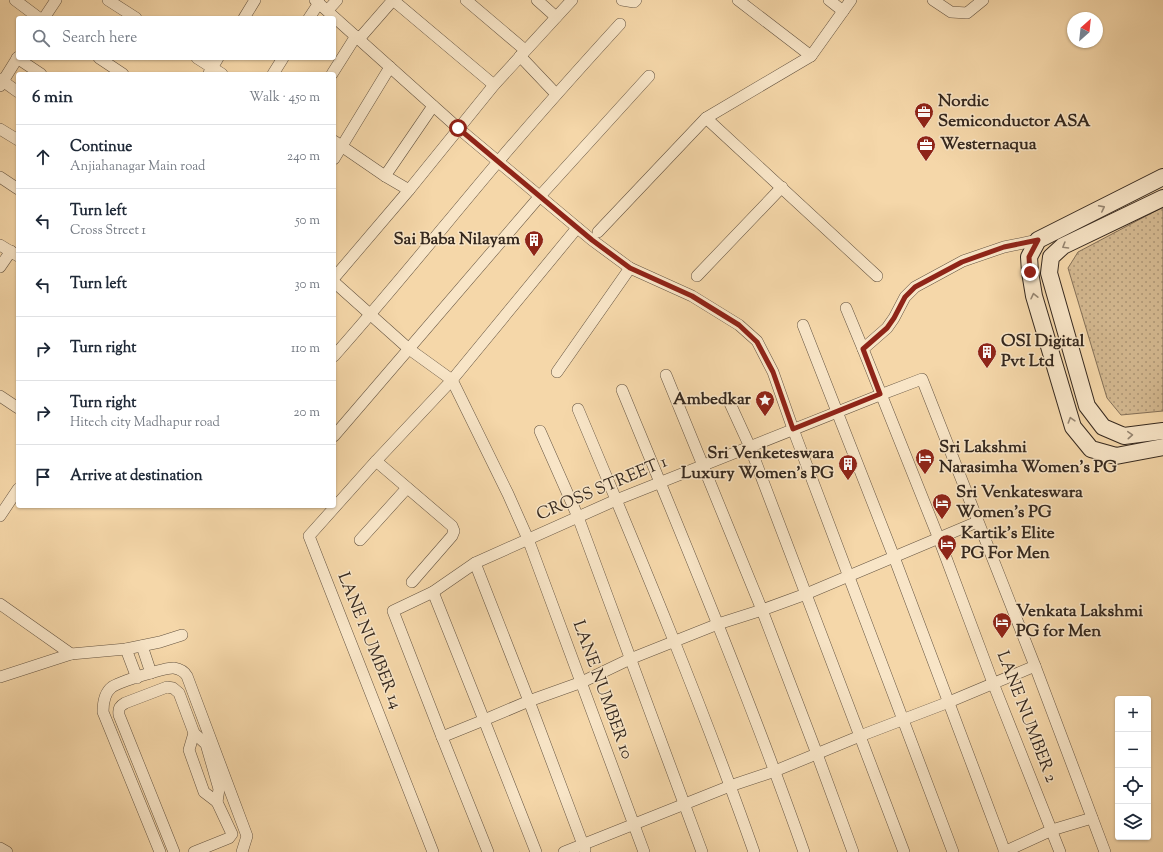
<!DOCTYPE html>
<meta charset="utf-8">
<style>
:root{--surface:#fff;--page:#f2f2f3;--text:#1f2937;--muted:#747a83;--line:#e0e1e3}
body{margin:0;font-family:"Sorts Mill Goudy",serif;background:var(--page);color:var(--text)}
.controls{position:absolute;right:12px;bottom:12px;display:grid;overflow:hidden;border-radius:4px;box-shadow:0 1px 3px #0004}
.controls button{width:36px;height:36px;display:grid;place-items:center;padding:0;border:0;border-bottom:1px solid var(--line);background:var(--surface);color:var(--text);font:20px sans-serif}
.compass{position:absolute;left:1067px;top:12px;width:36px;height:36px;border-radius:50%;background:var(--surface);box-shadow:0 1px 3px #0004;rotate:27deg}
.stop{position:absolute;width:12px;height:12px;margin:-9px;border:3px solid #8f2418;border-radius:50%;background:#fff}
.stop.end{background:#8f2418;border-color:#fff;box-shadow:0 1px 4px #0008}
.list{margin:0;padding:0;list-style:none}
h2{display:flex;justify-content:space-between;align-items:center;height:52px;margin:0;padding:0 16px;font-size:17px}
h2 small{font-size:13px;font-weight:400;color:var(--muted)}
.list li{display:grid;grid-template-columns:26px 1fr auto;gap:12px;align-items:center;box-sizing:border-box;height:64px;padding:0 16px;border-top:1px solid var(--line)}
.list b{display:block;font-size:15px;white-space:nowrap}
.list p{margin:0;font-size:13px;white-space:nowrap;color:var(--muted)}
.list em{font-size:13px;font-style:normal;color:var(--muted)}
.icon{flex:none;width:22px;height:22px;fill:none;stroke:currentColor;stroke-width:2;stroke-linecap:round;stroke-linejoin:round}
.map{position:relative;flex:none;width:1163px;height:852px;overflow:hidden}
.search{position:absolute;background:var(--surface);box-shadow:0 1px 3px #0004;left:16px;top:16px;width:320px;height:44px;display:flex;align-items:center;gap:10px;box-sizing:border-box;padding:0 14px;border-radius:4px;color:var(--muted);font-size:15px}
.panel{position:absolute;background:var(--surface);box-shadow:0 1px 3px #0004;left:16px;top:72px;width:320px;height:436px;border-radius:4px}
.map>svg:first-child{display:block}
</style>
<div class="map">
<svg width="1163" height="852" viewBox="0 0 1163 852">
<defs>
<pattern id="park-dots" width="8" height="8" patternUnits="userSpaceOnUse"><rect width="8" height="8" fill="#d4b991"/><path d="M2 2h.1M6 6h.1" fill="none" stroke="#ad9676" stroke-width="1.8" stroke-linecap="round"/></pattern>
</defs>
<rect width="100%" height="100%" fill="#f5d7a9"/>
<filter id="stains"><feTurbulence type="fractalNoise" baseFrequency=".005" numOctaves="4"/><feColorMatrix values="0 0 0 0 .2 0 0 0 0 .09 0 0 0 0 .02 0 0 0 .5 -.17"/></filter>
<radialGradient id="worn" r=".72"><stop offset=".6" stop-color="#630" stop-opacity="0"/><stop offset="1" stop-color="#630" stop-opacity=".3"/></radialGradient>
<polygon fill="url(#park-dots)" stroke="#847058" points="1163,207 1163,411 1121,415 1107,398 1068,268 1078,252"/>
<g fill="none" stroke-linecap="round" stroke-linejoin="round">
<g stroke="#655441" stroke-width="12">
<g id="minor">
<polyline points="15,0 39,18"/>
<polyline points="108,0 136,18"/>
<polyline points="315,0 458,128 592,240 630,268 692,296 739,325 757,341 773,372 793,429 953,852"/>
<polyline points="393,0 494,85"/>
<polyline points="466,0 525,50"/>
<polyline points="537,0 556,17"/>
<polyline points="622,0 634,2 636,0"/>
<polyline points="738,0 811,56"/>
<polyline points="829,0 843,11"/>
<polyline points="933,0 951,12 967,13 983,0"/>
<polyline points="328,10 337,0"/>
<polyline points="44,18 56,0"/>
<polyline points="244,18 255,0"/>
<polyline points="309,18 319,3"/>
<polyline points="359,39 393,0"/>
<polyline points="520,56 556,94"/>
<polyline points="17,58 41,74"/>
<polyline points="99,58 123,74"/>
<polyline points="197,58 222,74"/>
<polyline points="209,73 218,58"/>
<polyline points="273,74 283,58"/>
<polyline points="332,74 356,36"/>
<polyline points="0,79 18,92"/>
<polyline points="0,86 18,57"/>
<polyline points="706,118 877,276"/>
<polyline points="0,129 18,140"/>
<polyline points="334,141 385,176 409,190"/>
<polyline points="334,159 390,67"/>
<polyline points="385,176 433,106"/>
<polyline points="0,177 18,189"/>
<polyline points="598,232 706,118 811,56 851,0"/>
<polyline points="1038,240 1004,247 963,261 915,287 905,297 894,318 887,328 863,349 939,539 993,683 1060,852"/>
<polyline points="0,245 18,256"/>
<polyline points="0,267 11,251"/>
<polyline points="697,276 782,187"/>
<polyline points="334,278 409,190 494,85 572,0"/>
<polyline points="334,282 409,349 452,380 508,494 528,539 644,852"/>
<polyline points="846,308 863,349"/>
<polyline points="803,325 894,557 1005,852"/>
<path d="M334,356C390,293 443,227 497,163C537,116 578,70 620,24"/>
<polyline points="557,372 630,268"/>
<polyline points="666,375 762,610 817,754 853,852"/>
<path d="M622,390C685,543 749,696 804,852"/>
<polyline points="0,396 18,408"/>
<polyline points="728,399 750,447 904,852"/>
<path d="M578,409C640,556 701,702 754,852"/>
<polyline points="540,431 578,517 702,852"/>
<polyline points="334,436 540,196 649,76"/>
<polyline points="376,461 452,526 454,531 452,536 412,582"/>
<polyline points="0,516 18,489"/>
<polyline points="360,540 407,488"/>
<polyline points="475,563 529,701 585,850"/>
<polyline points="433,592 484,720 536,852"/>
<polyline points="0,604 71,654"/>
<polyline points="142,646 151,673"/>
<polyline points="126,649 137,678"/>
<polyline points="0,677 71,654 126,649 160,642 182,635"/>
<polyline points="194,733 189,750 204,792 217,802"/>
<polyline points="442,737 484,720 529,701 582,682 630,659 718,624 762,610 806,594 977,522"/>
<polyline points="0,848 7,852"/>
<path d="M160,852L103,712C103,703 104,693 112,687C119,682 166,667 174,668C180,669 184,671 187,676L247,836L242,852"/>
<path d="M174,852L119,715C118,708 120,706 125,703L167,687L173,688L179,693L194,733L206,744L219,789L217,802L232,834L229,838L194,852"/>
<polyline points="433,852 309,536 376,461 452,380 577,228"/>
<polyline points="488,852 442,737 393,611 433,592 475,563 616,500 880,395 922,379 1035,666 1105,852"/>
<polyline points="564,852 730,786 775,771 860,736 949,702 1035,666"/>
<polyline points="1004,852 1052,830 1092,818"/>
</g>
</g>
<g stroke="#35281e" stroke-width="18">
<g id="secondary">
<polyline points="1163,177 1038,240 1029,257 1030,272 1034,296 1073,427 1091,449 1116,456 1163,447"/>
<polyline points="1163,198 1063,246 1051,257 1049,273 1087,406 1103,427 1124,436 1163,431"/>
</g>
</g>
<use href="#minor" stroke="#f8e5c7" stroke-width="11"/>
<use href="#secondary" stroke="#f8e5c7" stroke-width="16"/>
</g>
<defs><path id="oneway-chevron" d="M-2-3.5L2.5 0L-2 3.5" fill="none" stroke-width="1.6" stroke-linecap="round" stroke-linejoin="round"/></defs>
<g stroke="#968672">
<use href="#oneway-chevron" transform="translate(1102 208) rotate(-27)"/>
<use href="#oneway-chevron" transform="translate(1065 246) rotate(149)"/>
<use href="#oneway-chevron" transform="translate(1034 296) rotate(-103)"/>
<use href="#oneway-chevron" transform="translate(1071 420) rotate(-107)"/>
<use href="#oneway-chevron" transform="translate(1130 435) rotate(-4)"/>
</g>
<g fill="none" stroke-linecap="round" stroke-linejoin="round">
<polyline stroke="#8f2418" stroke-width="5" points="458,128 592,240 630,268 692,296 739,325 757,342 773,372 793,429 880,394 863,349 887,328 894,318 905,297 915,287 962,262 1004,247 1038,240 1029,257 1030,272"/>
</g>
<defs>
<g id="office-pin" transform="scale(1)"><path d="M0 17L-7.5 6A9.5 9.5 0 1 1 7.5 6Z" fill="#8f2418" stroke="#f8e5c7"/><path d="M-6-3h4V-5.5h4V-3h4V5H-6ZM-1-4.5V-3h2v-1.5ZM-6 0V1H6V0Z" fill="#fff"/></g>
<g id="building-pin" transform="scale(1)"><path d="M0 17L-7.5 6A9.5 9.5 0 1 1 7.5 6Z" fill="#8f2418" stroke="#f8e5c7"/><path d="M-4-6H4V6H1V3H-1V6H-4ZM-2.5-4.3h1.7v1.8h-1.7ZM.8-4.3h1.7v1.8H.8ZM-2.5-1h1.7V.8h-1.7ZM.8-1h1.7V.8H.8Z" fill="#fff"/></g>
<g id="sight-pin" transform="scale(1)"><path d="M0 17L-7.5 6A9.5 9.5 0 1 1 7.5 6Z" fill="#8f2418" stroke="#f8e5c7"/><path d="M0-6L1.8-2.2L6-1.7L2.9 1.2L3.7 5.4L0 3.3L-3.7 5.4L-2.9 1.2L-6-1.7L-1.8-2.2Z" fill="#fff"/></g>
<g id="hotel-pin" transform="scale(1)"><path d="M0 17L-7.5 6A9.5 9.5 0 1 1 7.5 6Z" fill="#8f2418" stroke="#f8e5c7"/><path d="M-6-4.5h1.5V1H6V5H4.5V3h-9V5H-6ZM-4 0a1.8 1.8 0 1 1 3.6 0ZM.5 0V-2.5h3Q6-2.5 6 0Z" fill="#fff"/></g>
</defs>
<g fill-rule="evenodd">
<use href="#office-pin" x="924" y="112"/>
<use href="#office-pin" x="926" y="145"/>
<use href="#building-pin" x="534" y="240"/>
<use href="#building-pin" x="987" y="352"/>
<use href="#sight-pin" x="765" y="400"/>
<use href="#hotel-pin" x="925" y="458"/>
<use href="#building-pin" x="848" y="464"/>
<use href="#hotel-pin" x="942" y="503"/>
<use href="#hotel-pin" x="947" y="544"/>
<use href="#hotel-pin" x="1002" y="622"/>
</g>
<g text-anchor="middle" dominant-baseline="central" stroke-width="3" stroke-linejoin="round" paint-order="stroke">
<g font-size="17" font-weight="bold" fill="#35281e" stroke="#f8e5c7" text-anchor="start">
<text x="938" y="102">Nordic<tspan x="938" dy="20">Semiconductor ASA</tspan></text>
<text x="940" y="145">Westernaqua</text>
<text x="520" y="240" text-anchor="end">Sai Baba Nilayam</text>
<text x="1001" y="342">OSI Digital<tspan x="1001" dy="20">Pvt Ltd</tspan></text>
<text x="751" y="400" text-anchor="end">Ambedkar</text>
<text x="939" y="448">Sri Lakshmi<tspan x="939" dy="20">Narasimha Women's PG</tspan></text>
<text x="834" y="454" text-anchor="end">Sri Venketeswara<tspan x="834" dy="20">Luxury Women's PG</tspan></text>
<text x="956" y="493">Sri Venkateswara<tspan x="956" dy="20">Women's PG</tspan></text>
<text x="961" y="534">Kartik's Elite<tspan x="961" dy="20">PG For Men</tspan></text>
<text x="1016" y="612">Venkata Lakshmi<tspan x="1016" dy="20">PG for Men</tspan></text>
</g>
<g font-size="17" fill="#35281e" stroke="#f8e5c7">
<text transform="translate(602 489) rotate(-23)">CROSS STREET 1</text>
<text transform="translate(369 641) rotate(68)">LANE NUMBER 14</text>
<text transform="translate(602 690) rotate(70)">LANE NUMBER 10</text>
<text transform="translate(1026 717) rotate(69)">LANE NUMBER 2</text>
</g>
</g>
<rect width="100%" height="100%" filter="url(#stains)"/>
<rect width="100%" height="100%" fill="url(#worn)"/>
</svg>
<div class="controls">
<button>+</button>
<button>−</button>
<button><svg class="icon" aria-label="locate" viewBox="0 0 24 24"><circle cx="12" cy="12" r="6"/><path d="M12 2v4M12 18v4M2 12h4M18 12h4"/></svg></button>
<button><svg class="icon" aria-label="layers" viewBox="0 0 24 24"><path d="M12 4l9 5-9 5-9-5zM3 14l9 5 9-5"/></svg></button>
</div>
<svg class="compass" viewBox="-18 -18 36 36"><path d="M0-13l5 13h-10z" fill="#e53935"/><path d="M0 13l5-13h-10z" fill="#747a83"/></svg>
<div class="stop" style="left:458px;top:128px"></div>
<div class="stop end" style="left:1030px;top:272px"></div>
<div class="search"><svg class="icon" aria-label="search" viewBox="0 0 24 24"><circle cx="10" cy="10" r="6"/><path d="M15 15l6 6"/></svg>Search here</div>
<section class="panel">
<h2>6 min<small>Walk · 450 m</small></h2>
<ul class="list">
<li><svg class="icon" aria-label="ahead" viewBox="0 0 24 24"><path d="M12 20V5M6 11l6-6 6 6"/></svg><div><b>Continue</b><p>Anjiahanagar Main road</p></div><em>240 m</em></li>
<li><svg class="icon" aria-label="left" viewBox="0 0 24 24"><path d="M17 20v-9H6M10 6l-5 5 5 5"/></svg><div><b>Turn left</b><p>Cross Street 1</p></div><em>50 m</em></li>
<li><svg class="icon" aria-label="left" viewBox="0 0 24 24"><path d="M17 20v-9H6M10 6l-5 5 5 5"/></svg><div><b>Turn left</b></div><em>30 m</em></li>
<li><svg class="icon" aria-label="right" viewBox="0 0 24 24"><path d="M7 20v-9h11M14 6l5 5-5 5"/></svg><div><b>Turn right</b></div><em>110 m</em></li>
<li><svg class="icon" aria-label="right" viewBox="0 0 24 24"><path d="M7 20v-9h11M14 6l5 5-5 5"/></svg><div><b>Turn right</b><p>Hitech city Madhapur road</p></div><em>20 m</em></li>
<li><svg class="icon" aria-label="arrive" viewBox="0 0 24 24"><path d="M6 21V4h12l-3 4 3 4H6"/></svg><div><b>Arrive at destination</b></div></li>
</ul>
</section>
</div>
